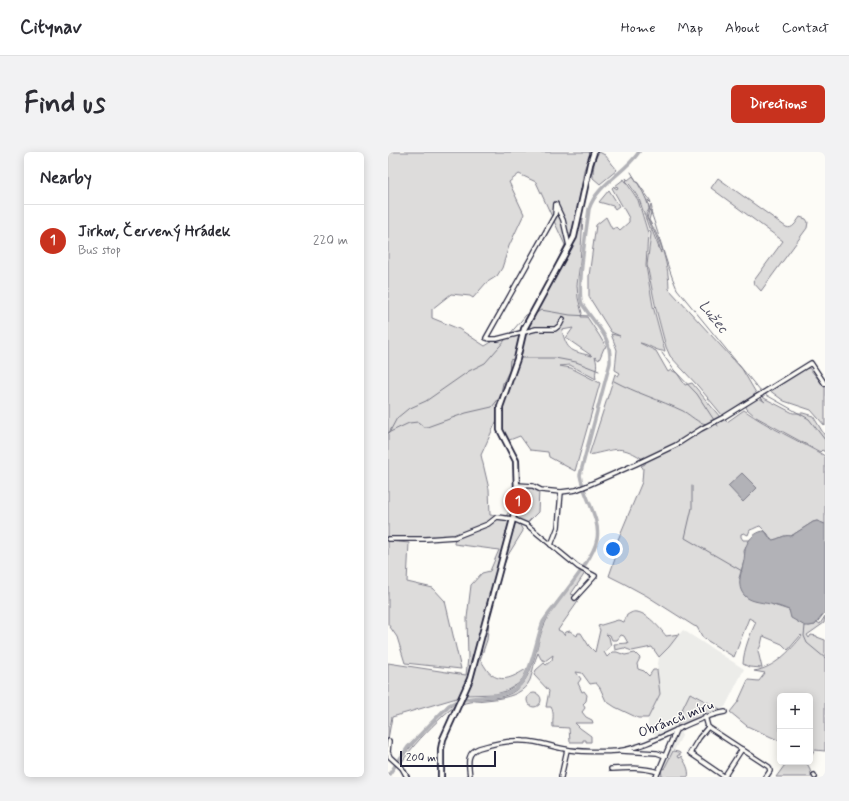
<!DOCTYPE html>
<meta charset="utf-8">
<style>
:root{--surface:#fff;--page:#f2f2f3;--text:#2b2b33;--muted:#7c7c81;--line:#e1e1e2;--accent:#c8321e}
body{margin:0;font-family:Mynerve,sans-serif;background:var(--page);color:var(--text)}
.controls{position:absolute;right:12px;bottom:12px;display:grid;overflow:hidden;border-radius:6px;box-shadow:0 2px 10px #0003}
.controls button{width:36px;height:36px;display:grid;place-items:center;padding:0;border:0;border-bottom:1px solid var(--line);background:var(--surface);color:var(--text);font:20px sans-serif}
.scale{position:absolute;left:12px;bottom:10px;width:96px;box-sizing:border-box;padding-left:4px;border:2px solid #22223b;border-top:0;font-size:11px;line-height:14px;white-space:nowrap;color:#22223b;-webkit-text-stroke:3px #fdfcf7;paint-order:stroke}
.you{position:absolute;left:225px;top:397px;width:14px;height:14px;margin:-10px;border:3px solid #fff;border-radius:50%;background:#1a73e8;box-shadow:0 0 0 6px #1a73e833}
.badge{display:grid;place-items:center;width:26px;height:26px;border-radius:50%;background:var(--accent);color:#fff;font-size:13px;font-weight:700}
.pin{position:absolute;translate:-50% -50%;border:2px solid #fff;box-shadow:0 1px 4px #0006}
.list{margin:0;padding:0;list-style:none}
h2{display:flex;justify-content:space-between;align-items:center;height:52px;margin:0;padding:0 16px;font-size:17px}
h2 small{font-size:13px;font-weight:400;color:var(--muted)}
.list li{display:grid;grid-template-columns:26px 1fr auto;gap:12px;align-items:center;box-sizing:border-box;height:72px;padding:0 16px;border-top:1px solid var(--line)}
.list b{display:block;font-size:15px;white-space:nowrap}
.list p{margin:0;font-size:13px;white-space:nowrap;color:var(--muted)}
.list em{font-size:13px;font-style:normal;color:var(--muted)}
.map{position:relative;flex:none;width:437px;height:625px;overflow:hidden;border-radius:6px}
header{display:flex;align-items:center;gap:24px;box-sizing:border-box;height:56px;padding:0 20px;background:var(--surface);border-bottom:1px solid var(--line)}
header strong{font-size:19px}
nav{display:flex;gap:22px;margin-inline-start:auto;font-size:14px}
.intro{display:flex;align-items:center;justify-content:space-between;box-sizing:border-box;height:96px;padding:0 24px}
h1{margin:0;font-size:28px}
.button{padding:10px 18px;border-radius:6px;background:var(--accent);color:#fff;font-size:14px;font-weight:700}
main{display:flex;gap:24px;padding:0 24px}
aside{flex:1;background:var(--surface);border-radius:6px;box-shadow:0 2px 10px #0003}
.map>svg:first-child{display:block}
</style>
<header>
<strong>Citynav</strong>
<nav><a>Home</a><a>Map</a><a>About</a><a>Contact</a></nav>
</header>
<div class="intro"><h1>Find us</h1><a class="button">Directions</a></div>
<main>
<aside>
<h2>Nearby<small></small></h2>
<ul class="list">
<li><span class="badge">1</span><div><b>Jirkov, Červený Hrádek</b><p>Bus stop</p></div><em>220 m</em></li>
</ul>
</aside>
<div class="map">
<svg width="437" height="625" viewBox="0 0 437 625">
<rect width="100%" height="100%" fill="#fdfcf7"/>
<filter id="ink" filterUnits="userSpaceOnUse"><feTurbulence type="fractalNoise" baseFrequency=".025" numOctaves="2"/><feDisplacementMap in="SourceGraphic" scale="8" xChannelSelector="R" yChannelSelector="G"/><feConvolveMatrix kernelMatrix="1 2 1 2 8 2 1 2 1" color-interpolation-filters="sRGB"/></filter>
<g filter="url(#ink)">
<polygon fill="#ecece9" points="295,478 356,517 337,555 332,557 306,542 291,576 294,584 276,617 272,615 289,577 270,586 260,576 260,566 272,542 269,518 271,505 281,495"/>
<g fill="#dddcdb" stroke="#807f8b" fill-rule="evenodd">
<path d="M0,0H203L196,18L185,93L195,66L192,111L189,133L190,146L194,161L193,165H199L211,183L218,195L216,196L211,208L207,205C211,216 206,218 208,227L182,213L171,214L183,216L212,231L187,319L161,305L160,300L142,298L132,284L119,289L131,306V336H144L151,339L150,360L139,371L129,367L135,379L120,403L112,422L106,426L99,488L92,508C96,512 99,520 104,523C117,532 129,522 140,516L135,526L130,532L118,539L108,542L79,543L4,565L0,587V511L78,523L80,506L79,466L83,433L94,421L102,419L111,398L66,392L67,384L0,385ZM131,22L148,30L177,93L135,178L110,186L97,194L71,177L44,166V157L63,142L82,144L85,146L98,131L109,124L114,116L121,94L136,62L121,30ZM185,176L178,186L204,204C184,199 179,200 174,178ZM109,268L128,318L125,354L118,364L102,363L101,337L93,303Z"/>
<path d="M211,0L217,3L229,18L212,32L205,26C205,16 206,8 211,0Z"/>
<path d="M245,24L262,48L263,51L260,48L261,57L258,63L273,101C270,87 266,78 259,66L263,52L264,57L261,68C273,87 281,114 281,137L354,217L371,246L377,250L371,244L373,242L376,246L405,261H415L425,264L437,284V300L434,298L432,300L368,265L359,257L358,255L359,252L369,244L367,242L335,264L310,234L282,204L278,195L268,157L259,113L263,82L251,47L242,33L238,29L239,28L238,26L240,28Z"/>
<path d="M330,26L398,75C405,78 408,70 412,65L418,67L420,70L419,76L373,139L365,130L395,89L323,36Z"/>
<path d="M236,27L250,48L260,81L258,114L265,154L277,199C269,200 260,192 252,191L268,199L280,220L283,218L289,221L297,233L304,231L332,265L337,266L339,270L356,258C381,276 410,288 437,304V372L429,369L425,370L403,384C395,382 391,388 383,388L380,382L372,374C368,375 366,377 362,378L360,383L356,381L353,382V385L355,388H362L356,399L357,406L351,426L385,453L401,458L410,470L421,474L427,473L429,470L432,472L437,464L436,471L419,483L421,486L423,483L429,484V485L437,488V599L427,598L422,606V544H392V589L359,574L342,560L350,550L360,528L371,529L377,521L366,519C386,516 402,499 414,484L413,483L400,498L394,492L375,484L373,493L370,499L374,516L361,515L355,512C356,496 362,483 368,470L361,466L346,505L315,486L309,475L306,474L259,444L235,431L221,424L228,404L229,390L254,330L255,316L253,314L257,312L258,309C232,292 230,297 201,303L227,222L230,224L232,221L227,218L229,198L223,182L232,184L223,180L201,145V124L208,73L218,65L224,77L229,75L232,78L241,70V66L224,36L226,34V35L229,37L230,35L227,34Z"/>
<polygon points="221,38 231,54 227,57 225,54 211,50"/>
<polygon points="421,216 437,235 437,274 423,258 396,249 381,238 415,217"/>
<polygon points="0,389 21,391 19,430 45,436 57,449 73,517 17,511 9,485 0,472"/>
<path d="M193,419L197,421L183,442L186,443L190,446L189,451L170,478L174,480L176,483L178,480L182,479L189,484L190,481H193L201,494L207,500L212,478L210,474L230,468L236,470L239,463C241,462 245,459 248,460C258,460 272,476 278,484L291,482L281,495L271,505L264,495L244,499L236,496L227,498L226,492L240,491L236,484L233,483L229,488H224L222,483L218,482L221,485L223,494L216,500L219,505L224,500H229L237,503L247,501L252,506L249,512L250,517L256,519L261,524L265,518H269L272,542L260,566H250L227,555L218,549L212,536L208,531L202,532L194,521L188,520L193,527L190,531L194,540L196,539L199,543L198,549L195,552L197,556L194,560L198,565L204,568L205,571H187L192,576L203,584V590H198V588H195V590H182L181,576L165,575C164,567 167,562 163,555H158L161,539L146,523L148,518L156,511L158,513L164,508L165,503L157,509L153,507L150,501C146,509 145,520 142,528C131,552 93,545 74,552L75,548C87,547 100,547 112,545C147,538 145,498 157,471C165,453 182,435 193,419Z"/>
<polygon points="302,541 332,557 291,576 288,570"/>
<circle cx="146" cy="548" r="7"/>
<path d="M69,550C68,555 60,559 56,563C40,578 24,594 12,613L10,611C24,592 50,562 69,550Z"/>
<path d="M285,599L290,600L292,601V603H290L289,605L292,606L293,604C297,610 302,618 300,625H270L271,621V624L274,625L273,615L276,617Z"/>
<polygon points="399,610 418,610 421,615 424,625 388,625"/>
</g>
<g fill="#b2b2b7" stroke="#787885">
<polygon points="354,321 369,336 355,350 340,334"/>
<path d="M429,369L437,372V460L427,473L421,474H417L403,466L401,458C396,456 391,454 386,453C377,450 364,451 357,444C347,434 354,419 356,408C357,402 356,397 360,390C364,384 370,379 377,379L383,388C391,388 395,382 403,384L425,370Z"/>
</g>
<g fill="none" stroke-linecap="round" stroke-linejoin="round">
<g stroke="#787885" stroke-width="1">
<path d="M243,20C248,29 254,37 258,47C270,76 276,108 289,137L373,240L421,267L437,288"/>
<polyline points="147,162 153,158 182,163 202,164"/>
<polyline points="121,183 138,163 142,162"/>
<polyline points="274,201 286,218 309,242 326,268"/>
<polyline points="131,206 167,206 188,210 211,219"/>
<path d="M226,229C248,241 272,248 295,259C304,264 309,271 319,272"/>
<polyline points="324,273 328,271 330,274"/>
<polyline points="0,281 21,271 30,270 36,275 39,275 78,261 104,255 112,245 115,231 121,219 122,208 128,206"/>
<polyline points="1,281 9,266 20,257 38,249 81,219 97,211 118,187"/>
<polyline points="304,334 304,356 297,386 354,419"/>
<polyline points="417,474 416,484 419,491 437,506"/>
</g>
<path stroke="#b2b2b7" stroke-width="3.5" d="M0,624L20,595L61,553C83,540 108,550 128,536C143,526 148,488 155,470C158,465 162,460 166,455C178,438 206,406 209,387C213,367 195,343 192,323L222,211C223,187 214,180 201,162C199,159 196,155 194,152C188,139 199,75 201,57C209,32 236,22 251,0"/>
<g stroke="#22223b" stroke-width="6">
<g id="street">
<polyline points="168,52 167,63 98,186 101,187 109,187 148,177 167,177 172,173 175,167"/>
<polyline points="168,53 175,68 181,94"/>
<polyline points="129,333 145,334 153,338 173,340 188,338 198,334 248,312 288,293 313,277 336,265 423,211 437,232"/>
<polyline points="0,387 38,387 67,385 100,372 109,365 125,367 139,373 190,415 207,424 187,446"/>
<polyline points="163,393 170,375 173,340"/>
<polyline points="317,564 320,575 381,615 382,619 378,625"/>
<polyline points="320,575 311,586 302,601 337,625"/>
<polyline points="1,589 0,600 2,605 14,616 19,625"/>
<polyline points="233,599 269,601 277,604"/>
<path d="M223,617C239,616 254,615 270,620"/>
<polyline points="426,623 427,625"/>
<path d="M82,625C81,614 77,601 91,596C104,592 121,588 136,589C150,589 164,595 177,597C190,600 216,600 229,599C268,594 299,567 337,560"/>
<polyline points="173,625 179,598"/>
<polyline points="268,625 288,578"/>
<polyline points="336,625 354,597"/>
</g>
</g>
<g stroke="#22223b" stroke-width="8">
<polyline id="secondary" points="53,625 53,597 55,587 82,527 125,367 129,340 128,309 112,278 112,255 129,207 136,177 186,85 202,12 206,0"/>
</g>
<use href="#street" stroke="#fdfcf7" stroke-width="3.5"/>
<use href="#secondary" stroke="#fdfcf7" stroke-width="4.5"/>
</g>
</g>
<g text-anchor="middle" dominant-baseline="central" stroke-width="3" stroke-linejoin="round" paint-order="stroke">
<g font-size="14" fill="#22223b" stroke="#fdfcf7">
<text transform="translate(288 567) rotate(-22)">Obránců míru</text>
</g>
<g font-size="15" font-style="italic" fill="#545466" stroke="#fdfcf7">
<text transform="translate(325 165) rotate(51)">Lužec</text>
</g>
</g>
</svg>
<div class="controls">
<button>+</button>
<button>−</button>
</div>
<div class="scale">200 m</div>
<div class="you"></div>
<div class="pin badge" style="left:130px;top:349px">1</div>
</div>
</main>
